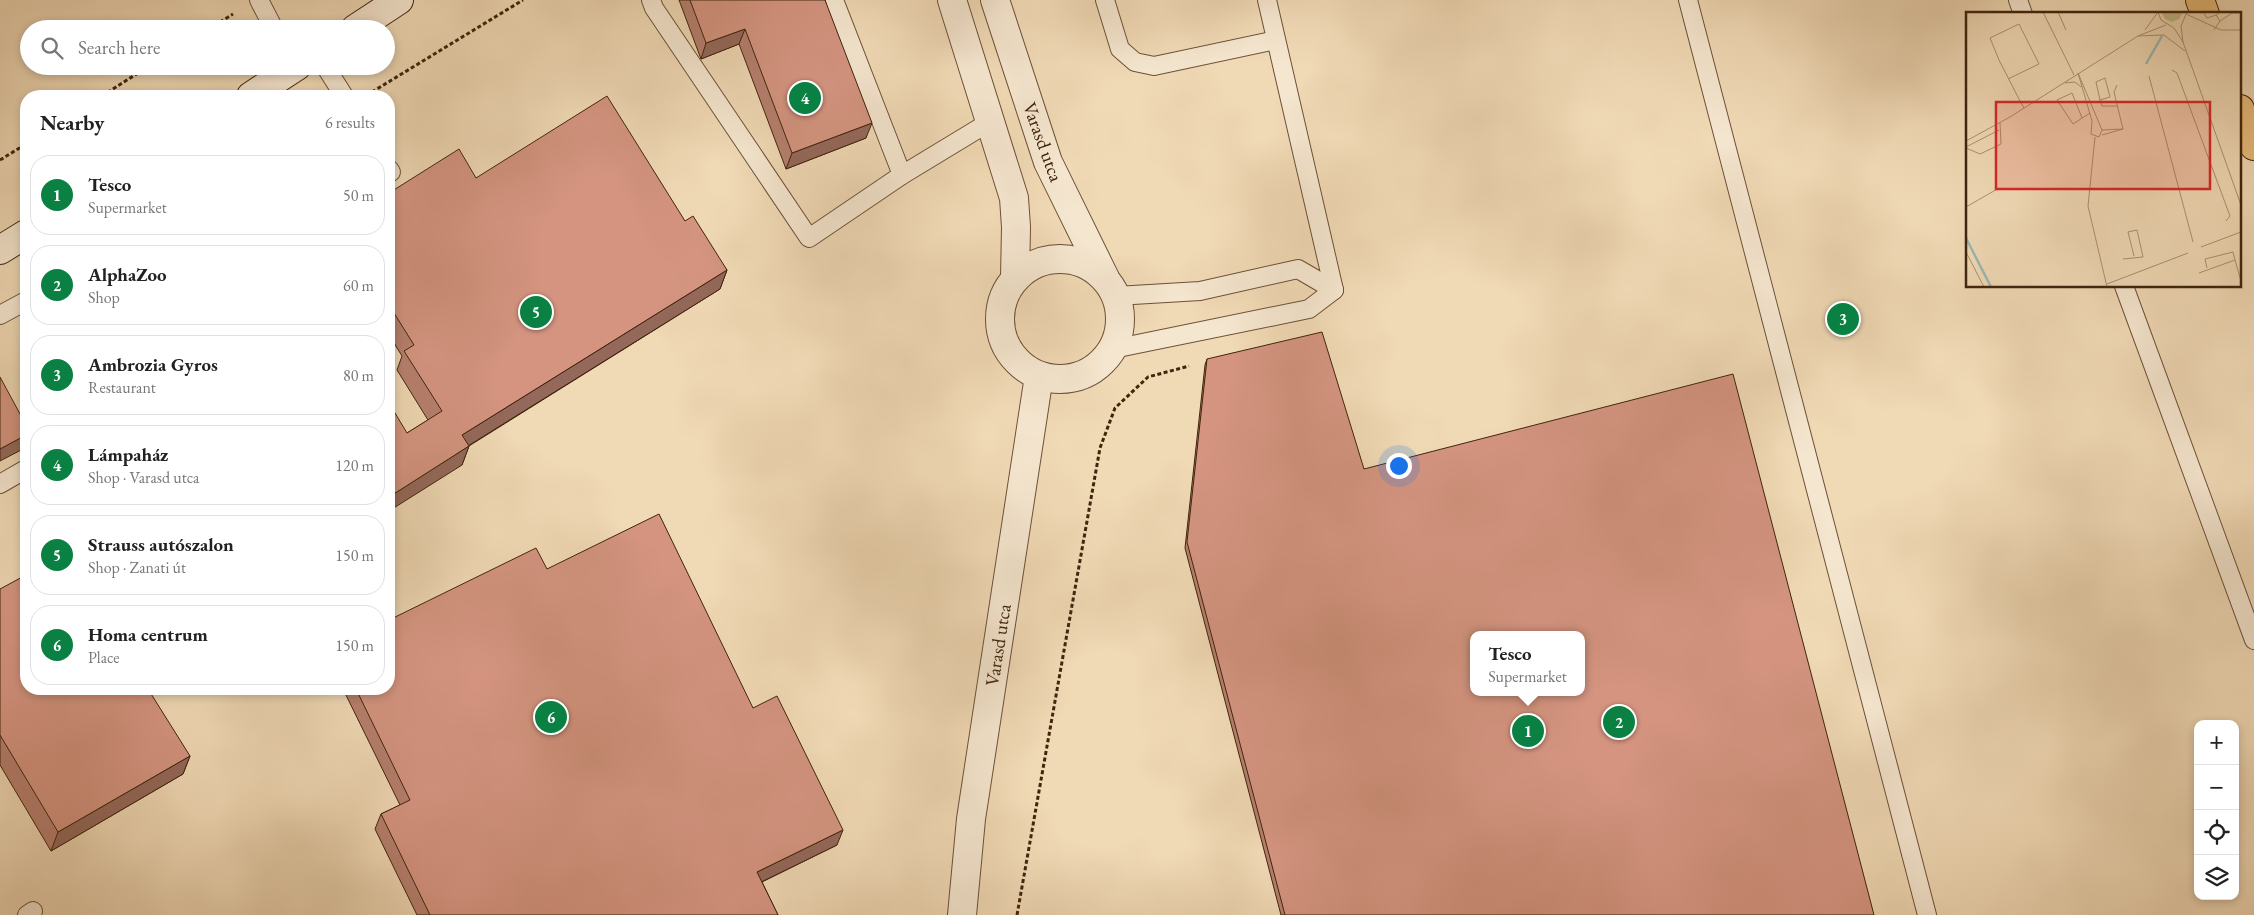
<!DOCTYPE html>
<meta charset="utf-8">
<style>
:root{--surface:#fff;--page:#f2f2f2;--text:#222;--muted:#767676;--line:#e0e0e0;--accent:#0b8043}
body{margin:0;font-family:"EB Garamond",serif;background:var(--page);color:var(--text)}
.controls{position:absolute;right:15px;bottom:15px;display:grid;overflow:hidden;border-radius:10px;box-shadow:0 2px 8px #0003}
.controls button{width:45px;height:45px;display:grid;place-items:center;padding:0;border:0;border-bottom:1px solid var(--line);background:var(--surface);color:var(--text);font:25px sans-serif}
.you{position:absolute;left:1398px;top:465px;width:18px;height:18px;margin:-12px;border:4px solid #fff;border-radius:50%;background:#1a73e8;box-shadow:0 0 0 8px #1a73e833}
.badge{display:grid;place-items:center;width:32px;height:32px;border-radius:50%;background:var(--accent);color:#fff;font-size:16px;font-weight:700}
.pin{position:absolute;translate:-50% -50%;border:2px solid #fff;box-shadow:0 1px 5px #0006}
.popup{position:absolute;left:1470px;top:631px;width:115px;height:65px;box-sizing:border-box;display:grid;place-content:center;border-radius:10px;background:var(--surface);filter:drop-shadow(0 1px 4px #0005);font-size:16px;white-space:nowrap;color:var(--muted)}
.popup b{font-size:19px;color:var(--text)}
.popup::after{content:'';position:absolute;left:50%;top:100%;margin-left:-10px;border:10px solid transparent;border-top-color:var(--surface)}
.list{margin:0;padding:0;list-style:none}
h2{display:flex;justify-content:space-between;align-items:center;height:65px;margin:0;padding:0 20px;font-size:21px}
h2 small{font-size:16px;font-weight:400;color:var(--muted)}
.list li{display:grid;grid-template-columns:32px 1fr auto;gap:15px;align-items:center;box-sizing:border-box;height:80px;margin:0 10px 10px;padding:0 10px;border:1px solid var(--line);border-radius:20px}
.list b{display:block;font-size:19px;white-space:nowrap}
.list p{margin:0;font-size:16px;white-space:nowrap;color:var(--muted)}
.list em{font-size:16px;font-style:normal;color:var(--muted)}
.icon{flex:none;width:28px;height:28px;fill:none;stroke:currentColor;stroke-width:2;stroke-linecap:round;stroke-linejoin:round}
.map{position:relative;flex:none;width:2254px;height:915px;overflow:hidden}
.search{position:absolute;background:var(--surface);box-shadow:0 2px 8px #0003;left:20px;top:20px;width:375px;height:55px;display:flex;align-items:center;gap:12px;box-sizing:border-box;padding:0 18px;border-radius:28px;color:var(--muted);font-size:19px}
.panel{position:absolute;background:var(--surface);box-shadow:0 2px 8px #0003;left:20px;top:90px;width:375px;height:605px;border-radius:20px}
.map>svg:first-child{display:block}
</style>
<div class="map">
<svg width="2254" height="915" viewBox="0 0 2254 915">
<rect width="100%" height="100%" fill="#f0d9b5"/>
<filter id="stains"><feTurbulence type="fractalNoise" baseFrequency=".004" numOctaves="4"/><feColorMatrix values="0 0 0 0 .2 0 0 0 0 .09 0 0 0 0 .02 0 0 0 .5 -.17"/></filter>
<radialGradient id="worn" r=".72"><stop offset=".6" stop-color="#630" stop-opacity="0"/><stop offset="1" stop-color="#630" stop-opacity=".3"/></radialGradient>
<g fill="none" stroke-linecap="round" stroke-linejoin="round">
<g stroke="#6c5136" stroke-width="20">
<g id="lane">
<polyline points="259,0 274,29"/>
<polyline points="651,0 654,8 809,238 902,175 991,121"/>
<polyline points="834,0 902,175"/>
<polyline points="1105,0 1120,49 1135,62 1154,66 1276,40"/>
<polyline points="1267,0 1334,290"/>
<polyline points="1688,0 1927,915"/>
<polyline points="2018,0 2023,14"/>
<polyline points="325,66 344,96"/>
<polyline points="389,169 391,172"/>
<polyline points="2124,286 2254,640"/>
<polyline points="1116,296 1200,291 1298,269 1334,290"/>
<polyline points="0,315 26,301"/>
<polyline points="1113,349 1309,309 1334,290"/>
<polyline points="0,484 26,469"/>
<polyline points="27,915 33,911"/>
</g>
</g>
<g stroke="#6c5136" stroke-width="30">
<g id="street">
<polyline points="952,0 1014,198 1016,227 1015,278"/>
<polyline points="995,0 1048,162 1105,278"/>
<circle cx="1060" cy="319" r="60"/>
<polyline points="962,915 971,819 1039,376"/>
</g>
</g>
<g stroke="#40240c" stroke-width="30">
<g id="secondary">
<polyline points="355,29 399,0"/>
<polyline points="251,96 297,66"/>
<polyline points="0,250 26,234"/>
</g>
</g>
<g stroke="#40240c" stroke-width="30">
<g id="primary">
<polyline points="2200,0 2205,14"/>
<polyline points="2240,109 2254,146"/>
</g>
</g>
<g stroke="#40240c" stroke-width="3" stroke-dasharray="4 2.5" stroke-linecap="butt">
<polyline points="209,29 233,14"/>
<polyline points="372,92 523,0"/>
<polyline points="102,96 149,66"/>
<polyline points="0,160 26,144"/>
<polyline points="1017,915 1100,448 1115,408 1148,377 1189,366"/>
</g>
<use href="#lane" stroke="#f5e6cf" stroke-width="18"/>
<use href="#street" stroke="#f5e6cf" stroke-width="28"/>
<use href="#secondary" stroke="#f5e6cf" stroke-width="28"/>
<use href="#primary" stroke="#e8bc7a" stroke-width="28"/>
</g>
<g fill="#b67f6e" stroke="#40240c">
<polygon points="679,0 825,0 866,138 786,169 739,44 701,59"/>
<polygon points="476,178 685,221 727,270 720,289 469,446 462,465 407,433 428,420 397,370 402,356 389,335 389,193"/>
<polygon points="1207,359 1364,469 1874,915 1281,915 1185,548 1205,365"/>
<polygon points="547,569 753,708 837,845 762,882 778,915 417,915 375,829 381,814 400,805 343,689 389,689"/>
<polygon points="0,589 190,756 183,774 51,851 0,765"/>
</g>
<g fill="#94685a" stroke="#40240c">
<polygon points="745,29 739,44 701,59 706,43"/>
<polygon points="872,123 866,138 786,169 792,153"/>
<polygon points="727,270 720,289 455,454 462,435"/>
<polygon points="26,435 26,444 25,448 0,461 0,449"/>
<polygon points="469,446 462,465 389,511 389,497"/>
<polygon points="190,756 183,774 51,851 58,832"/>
<polygon points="843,830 837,845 751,887 757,872"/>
</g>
<g fill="#d49480" stroke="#40240c" fill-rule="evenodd">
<polygon points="690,0 825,0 872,123 792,153 745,29 706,43"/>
<polygon points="607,96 685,221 693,216 727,270 462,435 469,446 389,497 389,403 407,433 442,411 404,351 414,345 389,305 389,193 459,149 476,178"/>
<path d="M1322,332L1364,469L1733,374L1874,915H1285L1187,542L1207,359ZM1474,635H1582V692H1474Z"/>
<polygon points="0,377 26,425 26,435 0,449"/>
<polygon points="659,514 753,708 777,696 843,830 757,872 778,915 430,915 381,814 410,800 356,689 389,689 389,620 536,548 547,569"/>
<polygon points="26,575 26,689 148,689 190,756 58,832 0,735 0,589"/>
</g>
<g text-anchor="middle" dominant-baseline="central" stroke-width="4" stroke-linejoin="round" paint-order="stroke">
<g font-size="19" fill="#40240c" stroke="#f5e6cf">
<text transform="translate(1043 142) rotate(70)">Varasd utca</text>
<text transform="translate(998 645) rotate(-81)">Varasd utca</text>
</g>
</g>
<g transform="translate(1966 12)">
<rect width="275" height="275" fill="#f0d9b5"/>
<path d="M195,0H217L213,7L206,10L199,7Z" fill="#c2bc88"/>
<path fill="none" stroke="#9bb9b3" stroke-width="2.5" d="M180,52L196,24M0,226L25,275"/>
<path fill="none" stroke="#aa9171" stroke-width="1" d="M77,0L108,63M92,0L100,18M192,0L195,8L208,16L217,30M221,0L215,14L217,30L275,193M237,0L241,6L250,3M220,2L255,18H275M254,9L266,1H275M179,18L192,0M248,18L254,9L250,3L254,0M172,24L198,23L219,39M206,58L211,61L264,204L260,209M112,61L136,118L133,125L125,122L126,109ZM183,64L227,230M42,67L73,52L53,12L24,26L33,48L54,89L58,96M99,71L109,70L115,75M151,73L148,80L157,117M134,88L144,85L139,66L130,70L134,88L136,94H151M116,106L106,81L91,88L107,112L124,101M136,118L157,117M136,123L157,117M129,125L122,194L141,275M0,129L44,105L172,24L200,13M0,135L33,118M0,136L14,142L35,132L34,111M0,195L33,176M235,235L275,220M0,240L18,275M157,247L177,245L171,218L162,220L168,244M241,256L239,247L267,240L269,248M233,261L269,248L275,269M141,272L222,241"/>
<path fill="#d62828" fill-opacity="0.15" stroke="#d62828" stroke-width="2.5" d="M30,90H244V177H30Z"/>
<rect width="275" height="275" fill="none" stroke="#40240c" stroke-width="2.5"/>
</g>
<rect width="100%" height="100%" filter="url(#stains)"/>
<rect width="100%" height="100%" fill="url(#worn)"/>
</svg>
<div class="controls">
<button>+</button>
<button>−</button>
<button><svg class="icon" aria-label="locate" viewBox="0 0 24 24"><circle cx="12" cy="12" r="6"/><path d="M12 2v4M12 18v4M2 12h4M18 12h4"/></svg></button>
<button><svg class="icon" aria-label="layers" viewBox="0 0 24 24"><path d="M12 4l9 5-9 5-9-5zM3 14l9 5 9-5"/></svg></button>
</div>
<div class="you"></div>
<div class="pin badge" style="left:1528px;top:731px">1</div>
<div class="popup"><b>Tesco</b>Supermarket</div>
<div class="pin badge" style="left:1619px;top:722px">2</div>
<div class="pin badge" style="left:1843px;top:319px">3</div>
<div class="pin badge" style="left:805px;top:98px">4</div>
<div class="pin badge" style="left:536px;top:312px">5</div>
<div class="pin badge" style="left:551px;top:717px">6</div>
<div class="search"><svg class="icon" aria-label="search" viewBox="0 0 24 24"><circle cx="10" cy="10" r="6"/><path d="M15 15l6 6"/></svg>Search here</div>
<section class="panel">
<h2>Nearby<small>6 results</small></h2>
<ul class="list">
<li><span class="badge">1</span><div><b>Tesco</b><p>Supermarket</p></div><em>50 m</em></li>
<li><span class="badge">2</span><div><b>AlphaZoo</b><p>Shop</p></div><em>60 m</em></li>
<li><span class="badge">3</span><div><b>Ambrozia Gyros</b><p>Restaurant</p></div><em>80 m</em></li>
<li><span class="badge">4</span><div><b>Lámpaház</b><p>Shop · Varasd utca</p></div><em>120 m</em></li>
<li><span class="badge">5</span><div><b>Strauss autószalon</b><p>Shop · Zanati út</p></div><em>150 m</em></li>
<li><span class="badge">6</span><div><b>Homa centrum</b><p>Place</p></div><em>150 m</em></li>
</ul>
</section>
</div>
